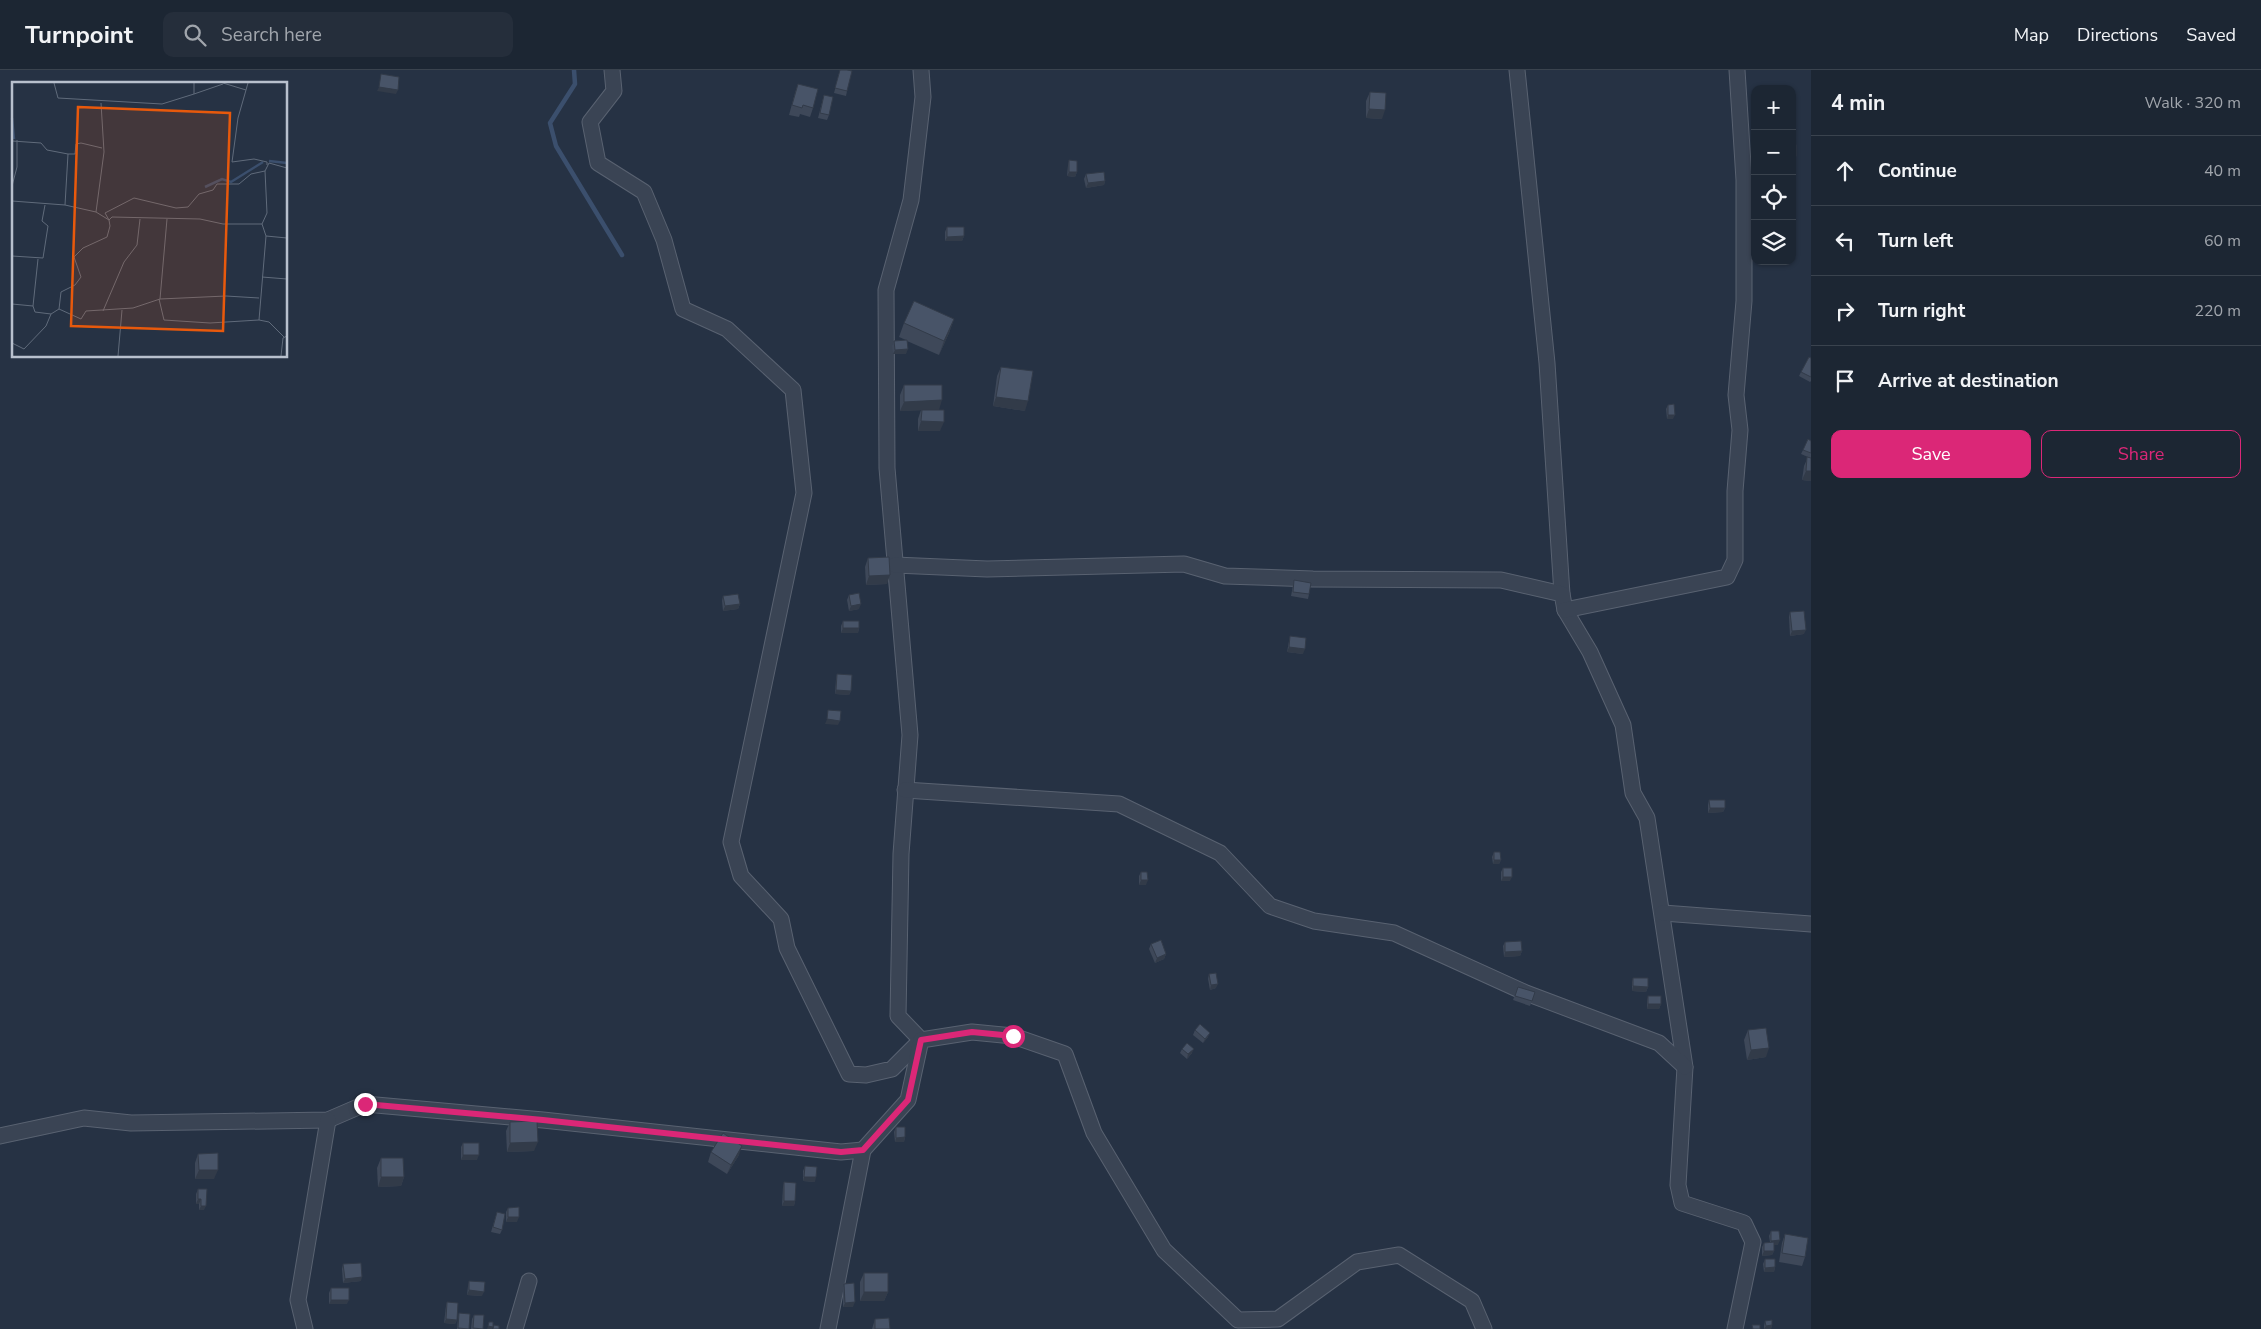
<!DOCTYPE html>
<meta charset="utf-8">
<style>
:root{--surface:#1c2633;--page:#252e3b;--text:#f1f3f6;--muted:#a0a5ac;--line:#3a434e;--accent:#db2777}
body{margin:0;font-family:"Nunito Sans",sans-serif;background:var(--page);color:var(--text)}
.controls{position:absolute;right:15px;top:15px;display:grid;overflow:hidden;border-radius:10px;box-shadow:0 1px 4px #0004}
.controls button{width:45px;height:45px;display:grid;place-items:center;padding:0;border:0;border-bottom:1px solid var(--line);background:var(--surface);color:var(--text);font:25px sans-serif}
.stop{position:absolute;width:15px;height:15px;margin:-11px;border:4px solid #db2777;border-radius:50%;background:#fff}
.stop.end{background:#db2777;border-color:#fff;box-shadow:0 1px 5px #0008}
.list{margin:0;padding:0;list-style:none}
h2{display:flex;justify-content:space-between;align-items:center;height:65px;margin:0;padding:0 20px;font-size:21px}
h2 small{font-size:16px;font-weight:400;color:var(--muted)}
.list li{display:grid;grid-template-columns:32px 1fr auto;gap:15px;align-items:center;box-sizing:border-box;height:70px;padding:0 20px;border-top:1px solid var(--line)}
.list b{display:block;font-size:19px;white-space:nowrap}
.list em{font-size:16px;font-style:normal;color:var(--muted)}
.actions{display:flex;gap:10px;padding:15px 20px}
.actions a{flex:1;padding:11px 0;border:1px solid var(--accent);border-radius:10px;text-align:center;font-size:18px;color:var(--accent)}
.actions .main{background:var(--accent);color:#fff}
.icon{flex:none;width:28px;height:28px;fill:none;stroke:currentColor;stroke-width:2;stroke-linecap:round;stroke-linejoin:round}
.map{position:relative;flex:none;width:1811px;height:1259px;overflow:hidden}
header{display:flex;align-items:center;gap:30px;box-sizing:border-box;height:70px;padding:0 25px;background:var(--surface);border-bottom:1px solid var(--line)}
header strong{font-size:24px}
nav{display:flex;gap:28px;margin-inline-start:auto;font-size:18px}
.search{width:350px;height:45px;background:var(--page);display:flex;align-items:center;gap:12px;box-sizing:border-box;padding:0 18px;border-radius:10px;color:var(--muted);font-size:19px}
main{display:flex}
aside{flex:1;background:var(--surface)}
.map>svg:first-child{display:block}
</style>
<header>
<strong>Turnpoint</strong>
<div class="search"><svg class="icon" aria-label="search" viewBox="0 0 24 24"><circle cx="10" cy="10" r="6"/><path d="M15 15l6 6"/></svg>Search here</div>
<nav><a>Map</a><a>Directions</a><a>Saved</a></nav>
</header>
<main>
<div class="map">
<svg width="1811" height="1259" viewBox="0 0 1811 1259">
<rect width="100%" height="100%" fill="#263244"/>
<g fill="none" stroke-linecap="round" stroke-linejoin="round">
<polyline stroke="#3b4f6d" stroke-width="4.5" points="574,0 575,14 550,53 556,76 622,185"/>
<g stroke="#596271" stroke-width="17">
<g id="minor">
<polyline points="612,0 614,21 590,52 598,93 644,122 664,170 683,239 727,259 793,320 804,423 731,772 741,806 781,849 787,878 849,1004 866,1005 892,999 921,970 898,946 901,784 910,665 887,398 886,220 911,130 923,27 921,0"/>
<polyline points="1517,0 1547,293 1562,524"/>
<polyline points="895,495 987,499 1184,494 1225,506 1313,509 1501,510 1562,524 1565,540 1590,582 1623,655 1633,723 1647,748 1685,997 1678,1115 1682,1133 1744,1153 1753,1172 1735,1259"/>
<polyline points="1565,540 1727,507 1735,490 1735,421 1740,360 1736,325 1744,231 1744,110 1737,0"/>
<polyline points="905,720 1119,734 1220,783 1270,836 1314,851 1394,863 1526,923 1659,973 1685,997"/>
<polyline points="1663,843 1811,854"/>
<polyline points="0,1066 84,1048 131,1053 328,1050 365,1034 543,1050 841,1082 863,1080"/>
<polyline points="305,1259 298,1230 328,1050"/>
<polyline points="515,1259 529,1211"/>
<polyline points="828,1259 863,1080 908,1030 921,970 972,962 1013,966 1065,984 1094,1063 1164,1180 1238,1250 1278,1249 1357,1192 1399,1185 1472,1231 1484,1259"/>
</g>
</g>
<use href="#minor" stroke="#3a4454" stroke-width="15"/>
</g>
<g fill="#3e4859">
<polygon points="840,0 847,21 846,26 834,23"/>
<polygon points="798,14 813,38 810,47 800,44 799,47 789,45 795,23"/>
<polygon points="1370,22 1382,49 1366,48 1366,31"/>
<polygon points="824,25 829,45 827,50 818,48"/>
<polygon points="1069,90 1077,102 1075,107 1067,106 1068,95"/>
<polygon points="1086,104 1105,111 1104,115 1086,118 1084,109"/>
<polygon points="947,157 964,166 962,171 945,171 945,162"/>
<polygon points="954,249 949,263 939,285 907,271 906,284 893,284 892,276 894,271 906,270 899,267 904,253"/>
<polygon points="1811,288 1811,311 1810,312 1799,306 1801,302"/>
<polygon points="1001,297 1025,341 993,336 997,306"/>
<polygon points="904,315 940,361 918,361 918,349 921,340 900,341 900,325"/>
<polygon points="1668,335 1673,349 1667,349 1666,339"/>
<polygon points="1811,371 1811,411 1802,410 1804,396 1808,387 1801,384 1803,380"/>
<polygon points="868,488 887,514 866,515 865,497"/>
<polygon points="1294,510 1309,524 1308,529 1291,526 1293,515"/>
<polygon points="849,525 859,539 849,541 847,530"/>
<polygon points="723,526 740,534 738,539 723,541 722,531"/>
<polygon points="1790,542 1804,564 1790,566 1789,547"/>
<polygon points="843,551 859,558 858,563 841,563 841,556"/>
<polygon points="1290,566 1303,584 1287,582 1289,571"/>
<polygon points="837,604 851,621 849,625 835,624 836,609"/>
<polygon points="1709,730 1725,738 1723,742 1708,743 1708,735"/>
<polygon points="1494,782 1501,790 1499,794 1493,794 1492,787"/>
<polygon points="1503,798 1510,811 1501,811 1501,802"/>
<polygon points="1141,802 1146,815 1139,815 1139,806"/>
<polygon points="1505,872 1522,881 1520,886 1504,887 1503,876"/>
<polygon points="1151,874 1166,884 1164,889 1155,893 1149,879"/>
<polygon points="1209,904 1216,918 1210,920 1208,909"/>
<polygon points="1633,908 1648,917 1646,922 1632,921 1632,912"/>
<polygon points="1518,917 1535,922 1530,936 1513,930"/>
<polygon points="1648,926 1661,934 1659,939 1647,939 1647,931"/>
<polygon points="1195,960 1208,967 1203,973 1193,965"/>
<polygon points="1748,960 1766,987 1747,990 1744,970"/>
<polygon points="1182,979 1192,983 1187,989 1180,983"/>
<polygon points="510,1052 534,1081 507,1082 506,1061"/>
<polygon points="896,1057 905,1067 904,1072 895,1072 894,1062"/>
<polygon points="463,1073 477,1090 461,1090 461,1077"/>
<polygon points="711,1082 739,1085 727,1104 708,1092"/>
<polygon points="198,1084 214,1109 195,1109 195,1093"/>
<polygon points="381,1088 404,1107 401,1116 378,1117 377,1098"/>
<polygon points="805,1096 815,1112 803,1111 803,1101"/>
<polygon points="784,1112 795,1131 794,1136 782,1136 783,1117"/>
<polygon points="198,1119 204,1140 199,1140 199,1134 196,1134 196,1124"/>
<polygon points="508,1138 517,1152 506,1152 506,1142"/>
<polygon points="497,1142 502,1160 500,1164 491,1162"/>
<polygon points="1771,1161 1778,1175 1774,1175 1774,1181 1772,1185 1762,1186 1762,1177 1764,1173 1770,1172 1769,1166"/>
<polygon points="1785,1164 1805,1187 1802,1196 1779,1192 1782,1173"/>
<polygon points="1765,1189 1775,1197 1774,1202 1764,1202 1763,1194"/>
<polygon points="343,1194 361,1211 343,1213 342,1199"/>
<polygon points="864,1203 888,1222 884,1231 860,1231 860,1212"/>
<polygon points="469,1211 482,1226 467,1225 468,1216"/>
<polygon points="844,1214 853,1237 843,1237 843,1218"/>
<polygon points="331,1218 347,1234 329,1234 329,1223"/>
<polygon points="447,1232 457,1250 455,1254 444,1253 446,1236"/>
<polygon points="459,1243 469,1259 457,1259 458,1248"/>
<polygon points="474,1245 483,1259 471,1259 472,1249"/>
<polygon points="875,1249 890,1259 872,1259"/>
<polygon points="1765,1251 1772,1255 1771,1259 1764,1259 1764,1256"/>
</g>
<g fill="#323b49">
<polygon points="379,17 398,20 396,24 377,21"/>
<polygon points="1369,39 1385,40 1382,49 1366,48"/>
<polygon points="1792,86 1796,86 1794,91 1792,91"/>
<polygon points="1069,102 1077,102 1075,107 1067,106"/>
<polygon points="1105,111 1104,115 1086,118 1088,113"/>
<polygon points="964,166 962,171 945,171 947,167"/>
<polygon points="954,249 949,263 939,285 944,271"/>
<polygon points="908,279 906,284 893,284 895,280"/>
<polygon points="996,327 1028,331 1025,341 993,336"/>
<polygon points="942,330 939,340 900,341 904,332"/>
<polygon points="1668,345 1675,345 1673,349 1667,349"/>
<polygon points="921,351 944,352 940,361 918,361"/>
<polygon points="1806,401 1811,401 1811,411 1802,410"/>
<polygon points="890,505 887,514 866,515 869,506"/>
<polygon points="740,534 738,539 723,541 725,536"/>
<polygon points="861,534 859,539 849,541 851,536"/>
<polygon points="843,558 859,558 858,563 841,563"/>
<polygon points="1806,560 1804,564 1790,566 1792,561"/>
<polygon points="1289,577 1305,579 1303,584 1287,582"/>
<polygon points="836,620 851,621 849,625 835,624"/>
<polygon points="827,649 840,651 838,655 825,654"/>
<polygon points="1710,738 1725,738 1723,742 1708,743"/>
<polygon points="1494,790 1501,790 1499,794 1493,794"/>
<polygon points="1503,807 1512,807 1510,811 1501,811"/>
<polygon points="1141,810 1148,810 1146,815 1139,815"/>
<polygon points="1522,881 1520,886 1504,887 1505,882"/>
<polygon points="1166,884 1164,889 1155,893 1157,888"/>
<polygon points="1218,914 1216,918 1210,920 1211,915"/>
<polygon points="1633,916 1648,917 1646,922 1632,921"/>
<polygon points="1648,934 1661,934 1659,939 1647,939"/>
<polygon points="1210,963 1208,967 1203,973 1205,969"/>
<polygon points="1769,978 1766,987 1747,990 1751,980"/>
<polygon points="1194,979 1192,983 1187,989 1188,984"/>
<polygon points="905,1067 904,1072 895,1072 896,1068"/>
<polygon points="538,1072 534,1081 507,1082 510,1073"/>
<polygon points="742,1076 739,1085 727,1104 731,1095"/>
<polygon points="463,1085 479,1085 477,1090 461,1090"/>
<polygon points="199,1100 218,1100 214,1109 195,1109"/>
<polygon points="381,1107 404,1107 401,1116 378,1117"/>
<polygon points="804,1107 816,1107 815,1112 803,1111"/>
<polygon points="198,1129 201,1129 199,1134 196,1134"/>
<polygon points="784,1131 795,1131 794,1136 782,1136"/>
<polygon points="201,1136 206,1136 204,1140 199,1140"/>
<polygon points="508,1147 519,1147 517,1152 506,1152"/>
<polygon points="1780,1170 1778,1175 1770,1175 1771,1171"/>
<polygon points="1764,1181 1774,1181 1772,1185 1762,1186"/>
<polygon points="1775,1197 1774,1202 1764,1202 1765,1198"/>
<polygon points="362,1207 361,1211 343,1213 345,1209"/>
<polygon points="469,1220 484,1222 482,1226 467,1225"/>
<polygon points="864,1222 888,1222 884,1231 860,1231"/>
<polygon points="331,1230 349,1230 347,1234 329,1234"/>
<polygon points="855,1232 853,1237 843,1237 845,1233"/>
<polygon points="446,1249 457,1250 455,1254 444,1253"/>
<polygon points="1772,1255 1771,1259 1764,1259 1766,1256"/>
<polygon points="488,1256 493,1257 492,1259 487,1259"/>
</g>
<g fill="#485468" stroke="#323b49">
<polygon points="840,0 847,0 852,1 847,21 835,18"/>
<polygon points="381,4 399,7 398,20 379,17"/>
<polygon points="798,14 818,19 813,38 803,35 802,38 792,35"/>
<polygon points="1370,22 1386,23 1385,40 1369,39"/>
<polygon points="824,25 833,27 829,45 820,43"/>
<rect x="1792" y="75" width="4" height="11"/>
<polygon points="1069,90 1077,91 1077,102 1069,102"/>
<polygon points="1104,102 1105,111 1088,113 1086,104"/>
<polygon points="947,157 964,157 964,166 947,167"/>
<polygon points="914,231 954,249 944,271 904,253"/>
<polygon points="907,270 908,279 895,280 894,271"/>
<polygon points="1809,287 1811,288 1811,307 1801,302"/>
<polygon points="1001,297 1033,301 1028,331 996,327"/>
<polygon points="904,315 942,315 942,330 904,332"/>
<polygon points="1674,334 1675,345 1668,345 1668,335"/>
<polygon points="922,340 944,340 944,352 921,351"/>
<polygon points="1808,369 1811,371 1811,383 1803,380"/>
<polygon points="1807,387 1811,388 1811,401 1806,401"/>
<polygon points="889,487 890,505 869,506 868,488"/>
<polygon points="1294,510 1311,513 1309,524 1293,522"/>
<polygon points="859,523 861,534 851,536 849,525"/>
<polygon points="738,524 740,534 725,536 723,526"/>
<polygon points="1804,541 1806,560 1792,561 1790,542"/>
<rect x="843" y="551" width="16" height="7"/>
<polygon points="1290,566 1306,568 1305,579 1289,577"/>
<polygon points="837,604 852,605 851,621 836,620"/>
<polygon points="828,640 841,641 840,651 827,649"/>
<polygon points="1709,730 1725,730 1725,738 1710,738"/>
<polygon points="1494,782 1500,782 1501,790 1494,790"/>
<rect x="1503" y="798" width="9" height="9"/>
<polygon points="1141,802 1147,802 1148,810 1141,810"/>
<polygon points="1161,870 1166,884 1157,888 1151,874"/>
<polygon points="1521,871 1522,881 1505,882 1505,872"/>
<polygon points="1216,903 1218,914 1211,915 1209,904"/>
<polygon points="1633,908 1648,908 1648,917 1633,916"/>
<polygon points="1518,917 1535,922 1532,931 1515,926"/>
<rect x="1648" y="926" width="13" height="8"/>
<polygon points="1200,954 1210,963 1205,969 1195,960"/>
<polygon points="1766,958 1769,978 1751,980 1748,960"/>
<polygon points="1187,973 1194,979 1188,984 1182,979"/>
<polygon points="537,1051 538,1072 510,1073 510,1052"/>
<polygon points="896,1057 905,1057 905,1067 896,1068"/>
<polygon points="723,1063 742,1076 731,1095 711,1082"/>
<rect x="463" y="1073" width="16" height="12"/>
<polygon points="218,1083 218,1100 199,1100 198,1084"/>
<polygon points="381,1088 403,1088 404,1107 381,1107"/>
<polygon points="805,1096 817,1097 816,1107 804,1107"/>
<polygon points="784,1112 796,1113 795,1131 784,1131"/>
<polygon points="198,1119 207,1119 206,1136 201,1136 201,1129 198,1129"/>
<polygon points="519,1137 519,1147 508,1147 508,1138"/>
<polygon points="497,1142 505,1144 502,1160 493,1157"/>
<polygon points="1771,1161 1779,1161 1780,1170 1771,1171"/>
<polygon points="1785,1164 1808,1168 1805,1187 1782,1183"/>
<polygon points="1774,1172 1774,1181 1764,1181 1764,1173"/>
<polygon points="1765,1189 1775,1189 1775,1197 1765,1198"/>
<polygon points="361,1193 362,1207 345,1209 343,1194"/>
<rect x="864" y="1203" width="24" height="19"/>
<polygon points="469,1211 485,1212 484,1222 469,1220"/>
<polygon points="854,1213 855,1232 845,1233 844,1214"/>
<rect x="331" y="1218" width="18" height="12"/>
<polygon points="447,1232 458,1233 457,1250 446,1249"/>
<polygon points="459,1243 470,1244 469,1259 458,1258"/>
<polygon points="474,1245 484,1245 483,1259 473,1258"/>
<polygon points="889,1248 890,1259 875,1259 875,1249"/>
<polygon points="1772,1250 1772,1255 1766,1256 1765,1251"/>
<polygon points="489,1252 493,1252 493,1257 488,1256"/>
<polygon points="494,1255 499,1256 499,1259 493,1259"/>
<polygon points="1752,1255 1760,1255 1760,1259 1753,1259"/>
</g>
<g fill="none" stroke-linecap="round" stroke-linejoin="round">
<polyline stroke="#db2777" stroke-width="6" points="365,1034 543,1050 841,1082 863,1080 908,1030 921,970 972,962 1013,966"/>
</g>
<g transform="translate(12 12)">
<rect width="275" height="275" fill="#263244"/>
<path fill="none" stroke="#3b4f6d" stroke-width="2.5" d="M0,36L2,57M257,79L275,81M193,105L210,97L219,100L251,80"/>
<path fill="none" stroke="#606b7b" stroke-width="1" d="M42,1L46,16L150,22L182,12V1M211,1L234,8M236,1L226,36L220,80L242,77L255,80V83M182,12L211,2M0,59L29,61L35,68L56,72H63L64,62L69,61L90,66M275,86L257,81L253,89L239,92L227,102H205L201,108L187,112L176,125L164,126L122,116L93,131L97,138L100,135L188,137L211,142H250L254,154L275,156M0,104L5,85V58M0,119L53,123L84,130L97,138L98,144L95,155L71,166L62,175L69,195L63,203L49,210L47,227L39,232L34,244L12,267L0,261M53,123L56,72M84,130L92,70L89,21M250,142L255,131L253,89M0,174L31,176L36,144L30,139L33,123M250,195L275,197M147,217L152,238L198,241L247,238L257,240L272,255M148,217L214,214L247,216M0,222L21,224L26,177M21,224L23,230L39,232M47,227L69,237L74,229L121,226L148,217L155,137M91,229L112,180L125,163L128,137M247,238L254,154M106,274L110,228M269,274L271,256L275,254"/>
<path fill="#e8590c" fill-opacity="0.15" stroke="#e8590c" stroke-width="2.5" d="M66,25L218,31L211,249L59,244Z"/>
<rect width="275" height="275" fill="none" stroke="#b8c0cd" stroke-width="2.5"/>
</g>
</svg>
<div class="controls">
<button>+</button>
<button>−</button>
<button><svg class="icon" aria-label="locate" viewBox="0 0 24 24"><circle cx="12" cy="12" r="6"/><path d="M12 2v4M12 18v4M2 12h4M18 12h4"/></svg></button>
<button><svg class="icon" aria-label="layers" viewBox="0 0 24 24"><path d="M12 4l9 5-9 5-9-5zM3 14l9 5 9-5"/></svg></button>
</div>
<div class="stop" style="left:1013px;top:966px"></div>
<div class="stop end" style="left:365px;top:1034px"></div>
</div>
<aside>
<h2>4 min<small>Walk · 320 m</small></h2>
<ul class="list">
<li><svg class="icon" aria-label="ahead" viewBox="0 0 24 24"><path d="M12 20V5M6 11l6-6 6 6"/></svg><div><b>Continue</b></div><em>40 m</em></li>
<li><svg class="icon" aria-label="left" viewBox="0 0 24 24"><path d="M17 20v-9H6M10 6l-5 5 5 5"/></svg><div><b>Turn left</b></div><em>60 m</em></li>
<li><svg class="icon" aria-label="right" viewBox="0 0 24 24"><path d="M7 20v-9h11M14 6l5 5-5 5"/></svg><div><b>Turn right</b></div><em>220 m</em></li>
<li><svg class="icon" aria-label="arrive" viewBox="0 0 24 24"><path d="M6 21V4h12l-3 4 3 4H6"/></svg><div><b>Arrive at destination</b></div></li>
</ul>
<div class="actions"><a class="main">Save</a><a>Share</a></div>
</aside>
</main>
